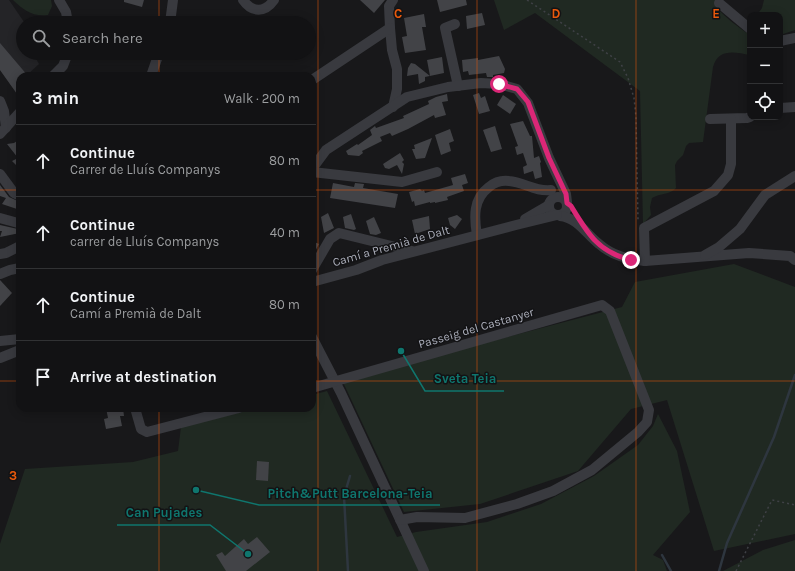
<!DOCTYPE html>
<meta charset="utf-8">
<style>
:root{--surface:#121214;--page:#1b1b1d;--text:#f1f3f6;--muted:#9c9ea0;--line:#313234}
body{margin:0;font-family:Karla,sans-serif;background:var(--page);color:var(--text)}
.controls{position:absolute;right:12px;top:12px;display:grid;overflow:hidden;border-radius:8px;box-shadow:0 2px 10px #0003}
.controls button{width:36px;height:36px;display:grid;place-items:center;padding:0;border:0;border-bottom:1px solid var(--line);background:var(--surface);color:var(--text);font:20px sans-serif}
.stop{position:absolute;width:12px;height:12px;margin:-9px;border:3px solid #db2777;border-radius:50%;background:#fff}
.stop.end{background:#db2777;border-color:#fff;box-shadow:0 1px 4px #0008}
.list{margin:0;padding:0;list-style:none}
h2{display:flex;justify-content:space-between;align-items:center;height:52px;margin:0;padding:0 16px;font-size:17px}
h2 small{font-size:13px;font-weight:400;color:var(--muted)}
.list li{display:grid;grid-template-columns:26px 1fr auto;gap:12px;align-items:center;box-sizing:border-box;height:72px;padding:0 16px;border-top:1px solid var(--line)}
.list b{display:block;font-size:15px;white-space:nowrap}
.list p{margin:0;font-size:13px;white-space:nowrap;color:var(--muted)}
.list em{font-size:13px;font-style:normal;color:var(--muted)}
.icon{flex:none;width:22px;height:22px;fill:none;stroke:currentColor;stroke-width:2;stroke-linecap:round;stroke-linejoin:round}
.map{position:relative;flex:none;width:795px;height:571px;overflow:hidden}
.search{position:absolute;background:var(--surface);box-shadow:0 2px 10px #0003;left:16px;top:16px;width:300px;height:44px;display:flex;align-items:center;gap:10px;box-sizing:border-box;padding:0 14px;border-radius:22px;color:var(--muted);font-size:15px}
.panel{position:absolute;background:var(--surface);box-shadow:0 2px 10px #0003;left:16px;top:72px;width:300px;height:340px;border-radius:12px}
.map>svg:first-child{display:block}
</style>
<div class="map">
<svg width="795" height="571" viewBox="0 0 795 571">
<rect width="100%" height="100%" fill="#18181a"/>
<polygon fill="#242427" points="0,0 9,0 24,22 20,27 23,33 23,53 33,53 39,64 27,75 20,76 19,97 0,70"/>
<g fill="#202922">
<path d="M13,0H51L52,6L48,15C32,17 24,10 13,0Z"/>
<path d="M494,0H718L717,8C727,19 738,27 750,35V55C735,52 718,48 713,67L703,142L689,143L686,146L683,155L677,161L675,165L676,188C670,195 660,193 652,198L650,207L651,215L643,224L640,91L535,13L504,30Z"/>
<polygon points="764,0 795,0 795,30 780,35 780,15 757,15 762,8"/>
<polygon points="734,264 795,287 795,534 714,551 667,400 631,409 578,471 480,504 404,512 342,380 622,307 635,282"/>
<polygon points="327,391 397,537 416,532 487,522 541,504 594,476 638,445 653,426 658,414 677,451 690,512 653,555 663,560 667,571 0,571 0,544 25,469 133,462 178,451 181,427 258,408 312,408 312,395"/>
<polygon points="795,540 795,571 723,571 763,550"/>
</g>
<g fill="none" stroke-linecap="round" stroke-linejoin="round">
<g stroke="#2e363f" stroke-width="2.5">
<polyline points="662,555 671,571"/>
<polyline points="348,571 344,496 350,476"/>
<polyline points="719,571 727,543 774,437 795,375"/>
</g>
</g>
<g fill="#424347">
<polygon points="124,0 144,0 142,7 124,2"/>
<polygon points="360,0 385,0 374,13"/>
<polygon points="437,0 466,0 467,5 440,12"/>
<polygon points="482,13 485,25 467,29 466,16"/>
<polygon points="424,14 426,27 422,27 426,50 405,53 402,37 407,36 404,18"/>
<polygon points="0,43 28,76 20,76 20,98 0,70"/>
<polygon points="499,56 505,69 504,73 493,75 493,77 487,77 486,73 469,75 468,71 463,72 462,60 478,58 478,60"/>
<polygon points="442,57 444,73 425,77 425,81 419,84 418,74 407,76 408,68 411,63 415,64 430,76 427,60"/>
<polygon points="479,93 481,98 485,96 490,111 479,114 473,95"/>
<polygon points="447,94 448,101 442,102 446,115 435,118 434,115 408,129 392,136 390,133 380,137 382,141 362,151 363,153 359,156 348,155 346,151 357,144 358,145 372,135 370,130 375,126 376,128 404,118 403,116 429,104 428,101 436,97"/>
<polygon points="503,95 516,104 510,114 497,105"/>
<polygon points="523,121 530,136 532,136 534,158 539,156 541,162 540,163 542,177 535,179 533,171 524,174 523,167 527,165 523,153 517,155 515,147 518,146 510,124"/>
<polygon points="495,126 502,149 491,152 483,130"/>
<polygon points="450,129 454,141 449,143 451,151 441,155 435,135"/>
<polygon points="432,138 425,158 416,159 412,149 415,149 414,145"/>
<polygon points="20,139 20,169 12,161 18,158 7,144 14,143"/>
<polygon points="400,153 404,160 402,162 404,164 402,174 397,165 389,169 385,168 383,164"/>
<polygon points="465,174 468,183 462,185 464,191 447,197 448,200 435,203 435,202 430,203 430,202 415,206 414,201 412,202 409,192 420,189 422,191 424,190 425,193 453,185 451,178"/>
<polygon points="333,183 354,187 355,183 364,184 363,188 398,194 395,208 330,198"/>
<polygon points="0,185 9,197 20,202 20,210 2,204 6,198 0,196"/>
<polygon points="328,213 334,228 324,233 321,217"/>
<polygon points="351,214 356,229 354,230 345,228 343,217"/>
<polygon points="457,215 462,219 455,229 450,225 448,218"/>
<polygon points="429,216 430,229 415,234 412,220"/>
<polygon points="374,217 381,233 376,235 370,234 366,221"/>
<polygon points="0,225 18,229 20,233 0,237 2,231 0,231"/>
<polygon points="312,241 319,244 312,257"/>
<polygon points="0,280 12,293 0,306"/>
<polygon points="106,408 123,408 124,416 120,416 122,426 106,429 104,419 108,418"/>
<polygon points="257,461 269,462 268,481 256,480"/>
<polygon points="257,537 270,552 246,571 226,571 216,555 222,552 225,556 244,539 248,544"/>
</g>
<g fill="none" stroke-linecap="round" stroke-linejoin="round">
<g stroke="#3f4146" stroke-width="1.5" stroke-dasharray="2 3" stroke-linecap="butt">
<polyline points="527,0 620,62 628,78 634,98 636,117 638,221"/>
<polyline points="736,571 772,500 795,505"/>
</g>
<g stroke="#393a3f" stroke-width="10">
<polyline points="59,0 66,12 68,23"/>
<path d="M243,0C252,13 265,13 274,0"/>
<polyline points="393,0 389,6 390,28 392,50 397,69 397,89 393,107"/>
<polyline points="719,3 750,29"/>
<polyline points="170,23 173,0"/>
<polyline points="455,24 445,28 458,86"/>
<polyline points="780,41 795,38"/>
<polyline points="53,76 63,66 68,53"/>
<polyline points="151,76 159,53"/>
<polyline points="312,80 390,28"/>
<polyline points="0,101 4,111 6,128"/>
<polyline points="780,108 795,107"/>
<polyline points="710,119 747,118 750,117"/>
<polyline points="0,134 20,112"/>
<polyline points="312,169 326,150 407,97 448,87 481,83 499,84 517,89 528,103 549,158 566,194 567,202"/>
<polyline points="312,172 402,182 437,172"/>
<polyline points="0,174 14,193 20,196"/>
<circle cx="558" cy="206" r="9"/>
<path d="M560,216C578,218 586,234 599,244C613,256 627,259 645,261L749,253L790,256L795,260"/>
<polyline points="0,218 18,223"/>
<polyline points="525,219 549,205"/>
<path d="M477,235C474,217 473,199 489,187C495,182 501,180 509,181C524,182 535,192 551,190"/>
<polyline points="0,254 6,253 20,246"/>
<polyline points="705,255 719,247 740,229 765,195 795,176"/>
<polyline points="645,261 644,228 714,191 728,175 731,164 731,119"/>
<polyline points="312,270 330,239 339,233 412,251"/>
<polyline points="0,274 10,270 20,268"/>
<polyline points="312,282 356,270 382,260 516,225 557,215"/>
<polyline points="312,337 341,393 424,571"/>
<polyline points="0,341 20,339"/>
<polyline points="0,358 20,350"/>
<polyline points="312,388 602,305 610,311 649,410 647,422 638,432 592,470 553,491 517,504 465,518 417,517 400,520"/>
<polyline points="135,408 141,429 147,432 239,408"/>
</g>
</g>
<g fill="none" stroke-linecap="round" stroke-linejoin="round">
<path stroke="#db2777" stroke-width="5" d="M499,84L517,89L528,102L549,158L566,194L567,203L571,206C588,234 598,252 631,260"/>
</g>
<path fill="none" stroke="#e8590c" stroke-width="1" stroke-opacity="0.55" d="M159,0V23M318,0V571M477,0V571M636,0V571M159,53V76M0,190H20M312,190H795M0,381H20M312,381H795M159,408V571"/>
<g text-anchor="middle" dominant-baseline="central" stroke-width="3" stroke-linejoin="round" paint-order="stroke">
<g font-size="12" fill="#abaeba" stroke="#131315">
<text transform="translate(391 246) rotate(-16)">Camí a Premià de Dalt</text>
<text transform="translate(476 328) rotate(-16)">Passeig del Castanyer</text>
</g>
</g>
<g font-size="13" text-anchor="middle" font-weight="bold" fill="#e8590c" stroke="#131315" stroke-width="3" stroke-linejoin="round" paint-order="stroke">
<text x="398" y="18">C</text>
<text x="556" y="18">D</text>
<text x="716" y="18">E</text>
<text x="13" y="480">3</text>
</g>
<path fill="none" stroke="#0f766e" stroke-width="1.5" d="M401 351L425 391H504M196 490L259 505H440M248 554L210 525H117"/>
<g fill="#0f766e" stroke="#131315" stroke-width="1.5">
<circle cx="401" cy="351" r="4"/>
<circle cx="196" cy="490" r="4"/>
<circle cx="248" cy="554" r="4"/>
</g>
<g font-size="13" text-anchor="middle" font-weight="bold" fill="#0f766e" stroke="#131315" stroke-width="3" stroke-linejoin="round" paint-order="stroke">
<text x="465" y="383">Sveta Teia</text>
<text x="350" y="498">Pitch&amp;Putt Barcelona-Teia</text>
<text x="164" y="517">Can Pujades</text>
</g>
</svg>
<div class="controls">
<button>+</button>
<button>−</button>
<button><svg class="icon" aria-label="locate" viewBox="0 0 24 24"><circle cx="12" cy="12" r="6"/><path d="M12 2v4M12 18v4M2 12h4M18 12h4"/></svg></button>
</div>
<div class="stop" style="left:499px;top:84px"></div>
<div class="stop end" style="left:631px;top:260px"></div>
<div class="search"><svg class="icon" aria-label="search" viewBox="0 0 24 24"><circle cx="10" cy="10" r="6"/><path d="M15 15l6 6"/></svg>Search here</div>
<section class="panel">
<h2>3 min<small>Walk · 200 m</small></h2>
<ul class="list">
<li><svg class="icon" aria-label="ahead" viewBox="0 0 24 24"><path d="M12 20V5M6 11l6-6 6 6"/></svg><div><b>Continue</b><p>Carrer de Lluís Companys</p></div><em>80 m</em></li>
<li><svg class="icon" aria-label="ahead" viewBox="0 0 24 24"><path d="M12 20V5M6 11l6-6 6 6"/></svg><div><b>Continue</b><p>carrer de Lluís Companys</p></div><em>40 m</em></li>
<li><svg class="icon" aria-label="ahead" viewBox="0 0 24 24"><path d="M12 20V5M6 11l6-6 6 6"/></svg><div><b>Continue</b><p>Camí a Premià de Dalt</p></div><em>80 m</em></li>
<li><svg class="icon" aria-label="arrive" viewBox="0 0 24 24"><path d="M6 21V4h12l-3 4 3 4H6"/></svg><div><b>Arrive at destination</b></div></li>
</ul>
</section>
</div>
